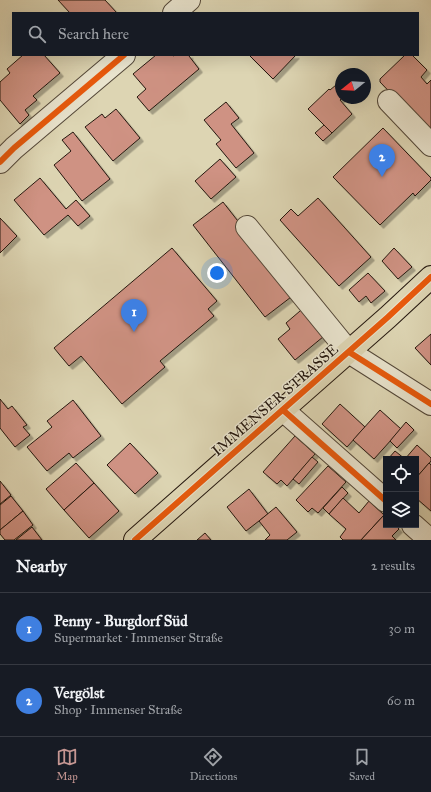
<!DOCTYPE html>
<meta charset="utf-8">
<style>
:root{--surface:#171b24;--page:#242831;--text:#f1f3f6;--muted:#9ea1a6;--line:#363941;--accent:#c59692}
body{margin:0;font-family:"IM FELL Great Primer",serif;background:var(--page);color:var(--text)}
.controls{position:absolute;right:12px;bottom:12px;display:grid;overflow:hidden;border-radius:0px;box-shadow:0 4px 16px #0002}
.controls button{width:36px;height:36px;display:grid;place-items:center;padding:0;border:0;border-bottom:1px solid var(--line);background:var(--surface);color:var(--text);font:20px sans-serif}
.compass{position:absolute;left:335px;top:68px;width:36px;height:36px;border-radius:50%;background:var(--surface);box-shadow:0 4px 16px #0002;rotate:252deg}
.you{position:absolute;left:217px;top:273px;width:14px;height:14px;margin:-10px;border:3px solid #fff;border-radius:50%;background:#1a73e8;box-shadow:0 0 0 6px #1a73e833}
.badge{display:grid;place-items:center;width:26px;height:26px;border-radius:50%;background:var(--accent);color:#fff;font-size:13px;font-weight:700}
.pin{position:absolute;translate:-50% -33px;filter:drop-shadow(0 1px 2px #0008)}
.pin::after{content:'';position:absolute;top:21px;width:14px;height:12px;background:inherit;clip-path:polygon(0 0,100% 0,50% 100%)}
.list{margin:0;padding:0;list-style:none}
h2{display:flex;justify-content:space-between;align-items:center;height:52px;margin:0;padding:0 16px;font-size:17px}
h2 small{font-size:13px;font-weight:400;color:var(--muted)}
.list li{display:grid;grid-template-columns:26px 1fr auto;gap:12px;align-items:center;box-sizing:border-box;height:72px;padding:0 16px;border-top:1px solid var(--line)}
.list b{display:block;font-size:15px;white-space:nowrap}
.list p{margin:0;font-size:13px;white-space:nowrap;color:var(--muted)}
.list em{font-size:13px;font-style:normal;color:var(--muted)}
.icon{flex:none;width:22px;height:22px;fill:none;stroke:currentColor;stroke-width:2;stroke-linecap:round;stroke-linejoin:round}
.map{position:relative;flex:none;width:431px;height:540px;overflow:hidden}
.search{position:absolute;background:var(--surface);box-shadow:0 4px 16px #0002;left:12px;right:12px;top:12px;height:44px;display:flex;align-items:center;gap:10px;box-sizing:border-box;padding:0 14px;border-radius:0px;color:var(--muted);font-size:15px}
.sheet{height:196px;background:var(--surface)}
nav{display:flex;justify-content:space-around;align-items:center;box-sizing:border-box;height:56px;border-top:1px solid var(--line);background:var(--surface);font-size:11px;color:var(--muted)}
nav a{display:grid;justify-items:center;gap:2px}
nav .on{color:var(--accent)}
.map>svg:first-child{display:block}
</style>
<div class="map">
<svg width="431" height="540" viewBox="0 0 431 540">
<defs>
<filter id="shadow"><feDropShadow dx="3.5" dy="3.5" stdDeviation="0" flood-color="#0004"/></filter>
</defs>
<rect width="100%" height="100%" fill="#ddd5b3"/>
<filter id="stains"><feTurbulence type="fractalNoise" baseFrequency=".005" numOctaves="4"/><feColorMatrix values="0 0 0 0 .2 0 0 0 0 .09 0 0 0 0 .02 0 0 0 .5 -.17"/></filter>
<radialGradient id="worn" r=".72"><stop offset=".6" stop-color="#630" stop-opacity="0"/><stop offset="1" stop-color="#630" stop-opacity=".3"/></radialGradient>
<g fill="#cf9283" stroke="#25180f" filter="url(#shadow)">
<polygon points="58,0 105,0 117,13 70,13"/>
<polygon points="23,55 44,55 60,73 33,96 37,100 25,110 29,115 20,124 0,100 0,82 10,73 7,69"/>
<polygon points="156,55 172,55 173,56 175,55 190,55 189,56 199,69 149,111 137,97 146,89 133,74"/>
<polygon points="249,55 296,55 273,79"/>
<polygon points="405,55 412,55 427,70 421,77 427,84 431,80 431,135 380,82 380,79"/>
<polygon points="336,85 341,90 341,98 342,98 340,100 352,114 332,133 308,109 329,89 330,90"/>
<polygon points="226,102 239,118 231,124 254,153 236,168 216,144 221,140 204,120"/>
<polygon points="116,109 140,138 113,161 85,127 102,114 105,118"/>
<polygon points="324,125 332,133 323,141 315,133"/>
<polygon points="383,128 431,178 431,180 415,196 413,193 380,225 333,177"/>
<polygon points="73,132 110,179 82,201 54,165 71,151 62,140"/>
<polygon points="220,159 236,177 211,199 195,181"/>
<polygon points="40,178 66,209 76,200 90,216 78,226 68,215 44,235 14,200"/>
<polygon points="318,198 371,257 339,286 280,220 291,209 298,216"/>
<polygon points="223,202 295,294 265,317 193,225"/>
<polygon points="0,218 17,236 0,253"/>
<polygon points="172,248 217,301 208,309 214,316 160,361 165,367 122,404 81,356 69,366 54,348"/>
<polygon points="394,248 412,267 398,279 382,261"/>
<polygon points="368,273 385,291 371,303 366,296 359,302 349,290"/>
<polygon points="307,305 329,332 295,360 278,339 290,329 286,323"/>
<polygon points="431,334 431,365 415,348"/>
<polygon points="0,399 8,409 12,406 27,425 23,427 30,435 15,447 0,428"/>
<polygon points="73,400 101,436 73,458 69,453 47,471 27,447 52,427 47,421"/>
<polygon points="340,404 365,427 347,447 322,424"/>
<polygon points="380,410 401,429 374,459 353,440"/>
<polygon points="406,422 414,430 397,448 390,441"/>
<polygon points="295,436 315,454 287,486 281,480 277,484 263,472"/>
<polygon points="130,443 158,473 135,494 107,465"/>
<polygon points="417,445 431,458 431,461 416,478 416,459 405,459"/>
<polygon points="395,451 405,459 388,459"/>
<polygon points="312,457 318,462 299,484 293,479"/>
<polygon points="76,463 94,483 64,510 46,489"/>
<polygon points="429,463 431,465 431,511 416,498 416,478"/>
<polygon points="328,466 346,482 318,513 312,508 308,512 296,500"/>
<polygon points="0,481 11,495 0,504"/>
<polygon points="94,483 119,511 89,538 64,510"/>
<polygon points="342,487 348,493 329,514 323,508"/>
<polygon points="249,489 268,514 246,531 227,507"/>
<polygon points="11,496 23,511 0,530 0,505"/>
<polygon points="343,498 359,513 369,501 384,515 361,540 343,540 340,537 346,529 329,514"/>
<polygon points="276,507 297,532 287,540 265,540 270,535 259,521"/>
<polygon points="23,511 33,525 14,540 5,540 0,534 0,530"/>
<polygon points="384,515 386,517 386,525 395,525 399,529 392,536 396,540 361,540"/>
<polygon points="32,527 42,540 16,540"/>
<polygon points="205,533 211,540 197,540"/>
</g>
<g fill="none" stroke-linecap="round" stroke-linejoin="round">
<g stroke="#534738" stroke-width="24">
<g id="minor">
<polyline points="174,13 189,0"/>
<polyline points="389,101 431,145"/>
<polyline points="0,162 14,148 124,55"/>
<polyline points="247,227 349,352 431,404"/>
<polyline points="283,410 386,501"/>
<polyline points="413,525 430,540"/>
</g>
</g>
<g stroke="#25180f" stroke-width="24">
<polyline id="major" points="135,540 388,317 431,277"/>
</g>
<use href="#minor" stroke="#e9e4ce" stroke-width="22"/>
<use href="#major" stroke="#ddd5b3" stroke-width="22"/>
<g stroke="#e9e4ce" stroke-width="8">
<g id="cycleway">
<polyline points="0,162 14,148 124,55"/>
<polyline points="349,352 431,404"/>
<polyline points="283,410 386,501"/>
<polyline points="135,540 388,317 431,277"/>
</g>
</g>
<use href="#cycleway" stroke="#e8590c" stroke-width="6"/>
</g>
<g text-anchor="middle" dominant-baseline="central" stroke-width="3" stroke-linejoin="round" paint-order="stroke">
<g font-size="15" fill="#25180f" stroke="#e9e4ce">
<text transform="translate(275 400) rotate(-41)">IMMENSER STRASSE</text>
</g>
</g>
<rect width="100%" height="100%" filter="url(#stains)"/>
<rect width="100%" height="100%" fill="url(#worn)"/>
</svg>
<div class="controls">
<button><svg class="icon" aria-label="locate" viewBox="0 0 24 24"><circle cx="12" cy="12" r="6"/><path d="M12 2v4M12 18v4M2 12h4M18 12h4"/></svg></button>
<button><svg class="icon" aria-label="layers" viewBox="0 0 24 24"><path d="M12 4l9 5-9 5-9-5zM3 14l9 5 9-5"/></svg></button>
</div>
<svg class="compass" viewBox="-18 -18 36 36"><path d="M0-13l5 13h-10z" fill="#e53935"/><path d="M0 13l5-13h-10z" fill="#9ea1a6"/></svg>
<div class="you"></div>
<div class="pin badge" style="left:134px;top:332px;background:#3f7fe0">1</div>
<div class="pin badge" style="left:382px;top:177px;background:#3f7fe0">2</div>
<div class="search"><svg class="icon" aria-label="search" viewBox="0 0 24 24"><circle cx="10" cy="10" r="6"/><path d="M15 15l6 6"/></svg>Search here</div>
</div>
<section class="sheet">
<h2>Nearby<small>2 results</small></h2>
<ul class="list">
<li><span class="badge" style="background:#3f7fe0">1</span><div><b>Penny - Burgdorf Süd</b><p>Supermarket · Immenser Straße</p></div><em>30 m</em></li>
<li><span class="badge" style="background:#3f7fe0">2</span><div><b>Vergölst</b><p>Shop · Immenser Straße</p></div><em>60 m</em></li>
</ul>
</section>
<nav>
<a class="on"><svg class="icon" aria-label="map" viewBox="0 0 24 24"><path d="M3 6l6-2 6 2 6-2v14l-6 2-6-2-6 2zM9 4v14M15 6v14"/></svg>Map</a>
<a><svg class="icon" aria-label="directions" viewBox="0 0 24 24"><path d="M12 3l9 9-9 9-9-9zM9 14v-3h6M13 9l2 2-2 2"/></svg>Directions</a>
<a><svg class="icon" aria-label="saved" viewBox="0 0 24 24"><path d="M7 4h10v16l-5-4-5 4z"/></svg>Saved</a>
</nav>
